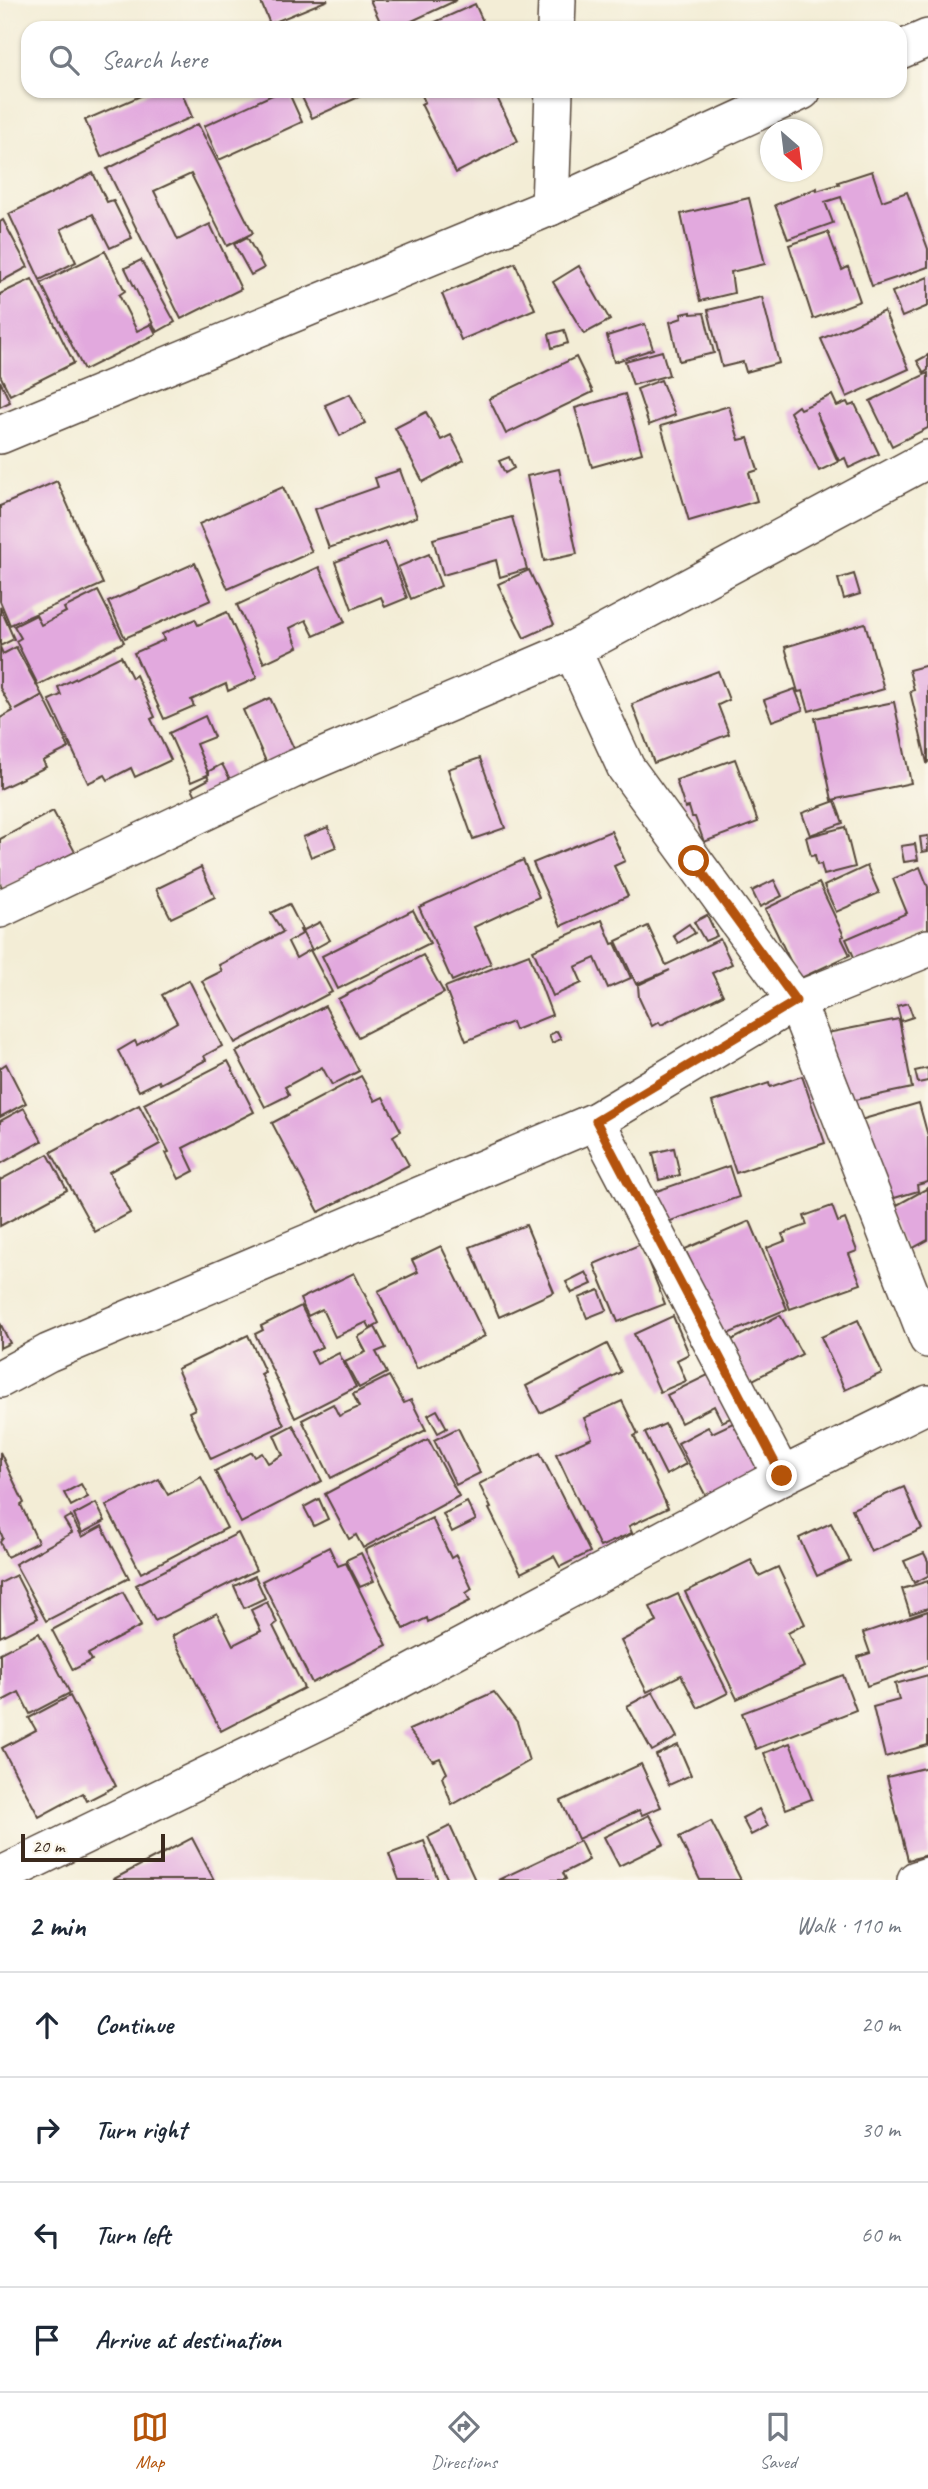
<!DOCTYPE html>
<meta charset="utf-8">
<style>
:root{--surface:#fff;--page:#f6f6f7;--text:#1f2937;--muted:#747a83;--line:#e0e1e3;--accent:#b45309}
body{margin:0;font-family:Caveat,sans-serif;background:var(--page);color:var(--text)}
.compass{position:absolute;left:760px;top:119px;width:63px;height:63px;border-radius:50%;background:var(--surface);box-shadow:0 2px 5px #0004;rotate:152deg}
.scale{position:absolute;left:21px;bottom:18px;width:144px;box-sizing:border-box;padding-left:7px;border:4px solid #3b2a1e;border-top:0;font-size:19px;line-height:24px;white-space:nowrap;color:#3b2a1e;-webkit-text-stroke:5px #fbf7ec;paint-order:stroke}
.stop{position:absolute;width:21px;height:21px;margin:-16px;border:5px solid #b45309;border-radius:50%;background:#fff}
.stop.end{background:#b45309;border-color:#fff;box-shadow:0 2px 7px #0008}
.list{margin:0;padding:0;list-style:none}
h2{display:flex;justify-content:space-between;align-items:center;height:91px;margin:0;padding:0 28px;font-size:30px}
h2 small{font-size:23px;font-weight:400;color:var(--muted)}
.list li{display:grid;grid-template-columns:46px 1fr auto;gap:21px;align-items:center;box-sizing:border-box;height:105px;padding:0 28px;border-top:2px solid var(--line)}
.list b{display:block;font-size:26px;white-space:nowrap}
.list em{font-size:23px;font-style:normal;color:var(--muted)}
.icon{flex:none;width:38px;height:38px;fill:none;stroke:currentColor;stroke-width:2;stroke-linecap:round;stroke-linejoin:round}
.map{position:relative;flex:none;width:928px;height:1880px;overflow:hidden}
.search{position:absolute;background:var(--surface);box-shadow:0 2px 5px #0004;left:21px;right:21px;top:21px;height:77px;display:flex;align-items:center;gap:18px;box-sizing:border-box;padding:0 24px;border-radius:21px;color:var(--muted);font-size:26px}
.sheet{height:511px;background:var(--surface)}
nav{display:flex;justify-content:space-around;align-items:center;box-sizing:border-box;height:98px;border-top:2px solid var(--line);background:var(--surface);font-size:19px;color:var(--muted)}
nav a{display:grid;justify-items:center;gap:4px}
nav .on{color:var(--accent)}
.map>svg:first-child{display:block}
</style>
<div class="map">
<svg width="928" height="1880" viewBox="0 0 928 1880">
<rect width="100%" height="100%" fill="#fbf7ec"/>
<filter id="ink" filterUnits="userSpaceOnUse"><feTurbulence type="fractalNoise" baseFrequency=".0143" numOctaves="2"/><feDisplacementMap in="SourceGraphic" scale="14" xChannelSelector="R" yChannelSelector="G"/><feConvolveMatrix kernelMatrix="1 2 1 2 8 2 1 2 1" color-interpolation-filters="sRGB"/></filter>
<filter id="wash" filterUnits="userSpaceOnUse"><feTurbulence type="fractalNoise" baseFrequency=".00686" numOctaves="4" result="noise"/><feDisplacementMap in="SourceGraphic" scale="28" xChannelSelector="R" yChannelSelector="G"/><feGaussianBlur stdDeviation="1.57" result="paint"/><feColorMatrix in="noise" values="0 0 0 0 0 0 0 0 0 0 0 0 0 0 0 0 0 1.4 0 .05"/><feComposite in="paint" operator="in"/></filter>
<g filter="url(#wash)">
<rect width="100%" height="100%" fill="#f3edd6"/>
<g id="blocks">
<g fill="#e2a9de">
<polygon points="260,0 328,0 270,24"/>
<polygon points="370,0 457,0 397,28 383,28"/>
<polygon points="475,4 486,28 422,28"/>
<polygon points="152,91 181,91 192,117 101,157 85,120"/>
<polygon points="281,91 288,91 302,122 219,160 204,126"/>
<polygon points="299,91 372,91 312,118"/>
<polygon points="420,91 494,91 518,141 456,173 421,104 425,102"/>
<polygon points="198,124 253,233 227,246 191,174 154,191 178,240 210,224 241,289 181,319 107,169"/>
<polygon points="872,171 882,201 907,192 928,249 928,267 872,286 841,197 825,202 833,223 788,239 775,205 817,188 817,191 839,184 838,182"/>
<polygon points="93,173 107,202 113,200 132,238 110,248 93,214 61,229 76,262 40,280 9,214"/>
<polygon points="749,198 765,264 731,272 734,293 700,301 681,214"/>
<polygon points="3,220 28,267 0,282 0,222"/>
<polygon points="828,232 842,270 848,267 860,301 813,319 789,245"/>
<polygon points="247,237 264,268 251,275 234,244"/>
<polygon points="105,251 125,291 119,295 137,331 151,324 156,334 84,370 41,283"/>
<polygon points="141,260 175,322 157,332 125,268"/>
<polygon points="515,263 535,309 461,340 442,294"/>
<polygon points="579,266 610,320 584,334 553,282"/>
<polygon points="928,277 928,306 902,317 892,292"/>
<polygon points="32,279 74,363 10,395 0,375 0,294"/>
<polygon points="762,297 779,363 746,372 743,362 722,367 708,310"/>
<polygon points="884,311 909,369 847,397 821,339"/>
<polygon points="691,312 691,314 704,313 714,353 679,361 670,322 682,318 681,314"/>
<polygon points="645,324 653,349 614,362 607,336"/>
<polygon points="564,330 568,343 552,348 549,334"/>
<polygon points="662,351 669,375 633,385 625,361"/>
<polygon points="928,355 928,370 924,373 917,361"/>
<polygon points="576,357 593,392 506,434 489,399"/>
<polygon points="928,373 928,428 892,446 870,401"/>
<polygon points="661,380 675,415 649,425 637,389"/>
<polygon points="0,381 10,402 0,407"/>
<polygon points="350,394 365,423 340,436 325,405"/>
<polygon points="625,394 642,453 592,467 575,408"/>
<polygon points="832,395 837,406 847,402 849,406 855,404 879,454 849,468 845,458 839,461 816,412 838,462 819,471 790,412 798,406 800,409"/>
<polygon points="729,406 739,440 748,438 758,470 749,473 757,501 689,521 661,426"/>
<polygon points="426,412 441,440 451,435 464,460 423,482 395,428"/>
<polygon points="509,457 514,468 505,473 499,461"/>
<polygon points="559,469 577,554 544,561 527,476"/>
<polygon points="400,470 417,517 329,548 315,509 378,487 375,478"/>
<polygon points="57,481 103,584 10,625 0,601 0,506"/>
<polygon points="283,487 312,552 228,589 199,524"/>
<polygon points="512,517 527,569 500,577 496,560 443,575 433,539"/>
<polygon points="386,542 407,598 385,607 381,597 352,609 335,562"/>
<polygon points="429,554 441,586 411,599 398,567"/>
<polygon points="195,563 211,600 125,638 108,602"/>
<polygon points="319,567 345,622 314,636 306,620 290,628 298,647 264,663 237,605"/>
<polygon points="529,570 554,624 524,638 498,584"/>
<polygon points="854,574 860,594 844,599 838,579"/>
<polygon points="98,591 124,642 38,685 16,641 21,638 14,626 36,615 41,625 66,612 64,608"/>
<polygon points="0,607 14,639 0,646"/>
<polygon points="227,612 257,678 228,691 226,684 191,700 194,706 164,719 134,653 164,640 162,634 195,619 198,625"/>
<polygon points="865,623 884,689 809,711 803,691 798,692 785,647"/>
<polygon points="0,647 3,654 16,647 42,695 16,710 43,696 69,748 43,761 46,767 0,789 0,718 13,711 0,688"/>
<polygon points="121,656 132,678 136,675 155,717 151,719 171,760 135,777 131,768 108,780 105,775 88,783 49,700 61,695 58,687"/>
<polygon points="928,665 928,762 927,763 910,691 914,690 909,670"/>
<polygon points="718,671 729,700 718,705 729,734 654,763 632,704"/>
<polygon points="795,689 803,710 772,721 764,700"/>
<polygon points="270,698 299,759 268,766 243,710"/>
<polygon points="894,702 911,783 832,800 815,718"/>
<polygon points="205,716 214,737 196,744 209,775 209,771 222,764 231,781 197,798 192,788 209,779 207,775 191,782 169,733"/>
<polygon points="480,758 505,828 473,839 448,769"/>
<polygon points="735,759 758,822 704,842 695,817 692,817 689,807 685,808 676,780"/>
<polygon points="835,801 843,823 810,835 802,813"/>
<polygon points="53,811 75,852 3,890 0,883 0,839"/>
<polygon points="328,827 336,847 311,857 303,837"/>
<polygon points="845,827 855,867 824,875 821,864 817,865 815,855 811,856 806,837"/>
<polygon points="611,831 625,861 614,866 628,896 561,926 533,863"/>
<polygon points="928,836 928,851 922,852 920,837"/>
<polygon points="915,844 918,860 904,862 901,846"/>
<polygon points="523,860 539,897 474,927 491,964 452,981 419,907"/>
<polygon points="867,866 879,893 836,912 824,886"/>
<polygon points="201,867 215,897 171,918 156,889"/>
<polygon points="920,867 928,887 928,933 857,964 846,939 907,913 893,879"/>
<polygon points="774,880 782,896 760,907 752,891"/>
<polygon points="819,883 844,936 841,937 850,955 799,979 765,909"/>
<polygon points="289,904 302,929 300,930 302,934 288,942 296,958 310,950 332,992 235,1043 202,981 222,971 219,965 283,932 271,913"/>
<polygon points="413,910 430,943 338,989 322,956"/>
<polygon points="707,915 717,936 705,941 694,922"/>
<polygon points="602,920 612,944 615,943 631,978 608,988 595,958 575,967 582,983 553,996 533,950"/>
<polygon points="320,922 330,940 312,950 302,931"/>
<polygon points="689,924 695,933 678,943 673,935"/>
<polygon points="648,926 666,965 720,939 732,964 712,973 723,995 661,1025 659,1022 652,1026 639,998 638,985 670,970 636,984 616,941"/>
<polygon points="529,954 552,1015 515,1030 512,1022 466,1041 445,987"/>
<polygon points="423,955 444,993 358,1037 338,999"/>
<polygon points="189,980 222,1046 204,1056 206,1060 160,1084 159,1081 139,1091 118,1051 135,1041 137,1045 177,1022 162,995"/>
<polygon points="908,1003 913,1017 901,1021 897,1006"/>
<polygon points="325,1006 359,1071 332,1085 322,1067 285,1087 289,1095 265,1107 236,1052"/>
<polygon points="899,1019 912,1088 840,1103 827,1033"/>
<polygon points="557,1031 561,1039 552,1043 549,1035"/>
<polygon points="228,1061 254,1112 183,1148 194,1171 179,1179 166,1153 169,1152 144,1104"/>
<polygon points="6,1064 26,1103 0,1117 0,1068"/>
<polygon points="928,1068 928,1081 918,1083 915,1071"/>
<polygon points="361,1076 375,1101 383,1097 401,1131 393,1136 409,1165 319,1212 272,1123"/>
<polygon points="802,1076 825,1143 736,1173 712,1102 769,1083 770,1087"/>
<polygon points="919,1103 928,1136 928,1182 917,1185 918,1191 881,1202 857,1121"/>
<polygon points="139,1105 160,1144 109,1172 130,1213 95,1232 51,1152"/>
<polygon points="24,1108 42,1141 0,1164 0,1121"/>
<polygon points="674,1148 680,1175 659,1180 653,1153"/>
<polygon points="48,1154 67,1190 0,1226 0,1180"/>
<polygon points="729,1166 739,1197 662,1224 651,1193"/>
<polygon points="928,1188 928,1240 908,1251 886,1211"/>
<polygon points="832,1206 838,1222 845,1219 857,1251 849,1254 861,1284 790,1309 767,1248 785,1241 782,1234 807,1225 804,1216"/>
<polygon points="750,1221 787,1309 723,1336 685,1249"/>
<polygon points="526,1225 554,1292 499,1317 470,1247"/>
<polygon points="641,1244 665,1304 618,1322 594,1264"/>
<polygon points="441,1246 485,1336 417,1369 378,1291 418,1272 412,1260"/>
<polygon points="586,1272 592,1284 572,1293 566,1282"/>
<polygon points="354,1273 379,1323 370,1328 367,1322 335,1337 322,1309 308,1316 300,1299"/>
<polygon points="599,1290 607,1310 587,1318 579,1298"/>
<polygon points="301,1306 322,1347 311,1352 317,1364 339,1353 356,1387 295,1418 255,1334 263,1330 261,1326"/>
<polygon points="780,1315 802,1354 749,1382 728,1342"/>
<polygon points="673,1316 689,1354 677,1360 686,1381 660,1392 634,1334"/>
<polygon points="858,1320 882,1373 845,1390 821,1337"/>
<polygon points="0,1323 10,1343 0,1348"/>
<polygon points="375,1327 386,1348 376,1352 387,1373 359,1388 345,1362 366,1352 358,1337"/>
<polygon points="248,1335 265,1372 261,1374 284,1425 211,1459 189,1412 195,1409 177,1369"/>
<polygon points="607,1344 621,1372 540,1413 526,1386"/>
<polygon points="712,1373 735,1416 722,1422 714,1406 681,1423 667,1395"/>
<polygon points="389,1376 404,1403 411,1400 426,1430 331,1478 302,1420 333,1404 339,1416 359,1407 353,1394"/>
<polygon points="622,1401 638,1434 634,1436 668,1508 629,1526 632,1533 600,1547 556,1454 592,1438 584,1418"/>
<polygon points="437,1410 447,1428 438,1433 428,1415"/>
<polygon points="737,1421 763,1471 709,1502 678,1443 708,1427 712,1433"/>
<polygon points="665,1424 686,1464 666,1475 645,1433"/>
<polygon points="293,1425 322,1481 241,1523 215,1471 252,1452 255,1457 262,1453 268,1463 283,1455 274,1435"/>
<polygon points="458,1428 480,1473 456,1485 434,1440"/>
<polygon points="428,1439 459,1496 363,1548 356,1535 349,1539 325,1494"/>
<polygon points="0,1452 24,1503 21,1505 38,1542 7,1557 0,1542 3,1538 0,1531"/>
<polygon points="540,1453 590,1552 560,1567 554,1556 521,1573 489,1509 491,1508 479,1484"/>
<polygon points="201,1477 227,1528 141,1573 106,1506 159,1479 168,1495"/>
<polygon points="81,1484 88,1497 71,1506 64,1493"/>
<polygon points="904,1487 922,1529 871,1552 852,1509"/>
<polygon points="319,1499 328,1519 314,1526 304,1507"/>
<polygon points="467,1502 476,1520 452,1532 443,1514"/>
<polygon points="96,1503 105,1521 82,1533 74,1515"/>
<polygon points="71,1516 82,1537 102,1526 129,1578 46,1621 15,1564 72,1533 64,1520"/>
<polygon points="432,1518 451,1558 456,1555 472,1589 466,1593 470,1601 428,1622 427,1618 404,1629 365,1550"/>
<polygon points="831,1523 850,1561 817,1576 799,1538"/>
<polygon points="238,1533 256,1570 155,1621 136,1585"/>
<polygon points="329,1547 338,1566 346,1563 387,1645 312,1683 262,1581"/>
<polygon points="361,1553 374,1581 360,1587 346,1560"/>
<polygon points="924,1553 928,1561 928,1576 914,1583 904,1561"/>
<polygon points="751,1560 759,1576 778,1567 805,1624 788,1633 804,1667 737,1699 685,1592"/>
<polygon points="16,1575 38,1618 0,1637 0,1583"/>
<polygon points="255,1576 265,1598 244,1608 234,1586"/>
<polygon points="928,1581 928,1608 910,1614 902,1589"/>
<polygon points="123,1592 141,1626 88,1654 92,1660 73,1670 52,1630"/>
<polygon points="678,1594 728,1693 698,1708 681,1675 647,1692 621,1641 657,1622 650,1607"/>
<polygon points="267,1602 277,1623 273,1626 304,1688 221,1731 172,1636 217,1613 233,1645 261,1631 251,1610"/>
<polygon points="928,1611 928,1665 867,1686 858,1657 870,1653 863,1633"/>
<polygon points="39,1633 70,1693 30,1714 19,1692 0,1702 0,1653"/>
<polygon points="843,1675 856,1710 756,1749 742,1713"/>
<polygon points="928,1675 928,1745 885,1757 873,1707 899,1700 895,1684"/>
<polygon points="494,1692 517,1722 529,1761 452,1805 442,1777 447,1773 440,1758 433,1761 409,1730"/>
<polygon points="653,1692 677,1737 652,1751 627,1706"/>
<polygon points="70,1696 116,1786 87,1801 83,1793 39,1817 2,1748 36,1730 29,1718"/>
<polygon points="790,1743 812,1799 786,1809 764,1753"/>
<polygon points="678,1745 691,1775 669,1785 656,1755"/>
<polygon points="641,1764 661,1807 642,1815 639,1810 578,1839 561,1801"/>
<polygon points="928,1767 928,1855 908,1860 887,1777"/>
<polygon points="759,1809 768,1826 751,1835 742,1818"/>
<polygon points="649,1815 664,1844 619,1866 604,1837"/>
<polygon points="711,1821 741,1880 700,1880 679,1837"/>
<polygon points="450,1826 475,1880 448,1880 428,1837"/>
<polygon points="192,1838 214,1880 112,1880"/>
<polygon points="424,1841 438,1880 399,1880 389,1854"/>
<polygon points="580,1841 589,1860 563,1873 566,1879 564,1880 498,1880"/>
</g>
</g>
</g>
<g filter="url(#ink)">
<use href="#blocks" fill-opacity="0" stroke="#57473a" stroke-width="2"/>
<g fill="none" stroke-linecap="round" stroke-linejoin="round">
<g stroke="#57473a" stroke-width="40">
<g id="minor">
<polyline points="556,28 557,0"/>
<polyline points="900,50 928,38"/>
<polyline points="550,207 554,91"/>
<polyline points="0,435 550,207 802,91"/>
<polyline points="572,650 626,768 796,1001 928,1339"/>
<polyline points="0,909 292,770 572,650 928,459"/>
<polyline points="596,1121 782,1476"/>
<polyline points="0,1379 48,1353 596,1121 796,1001 928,948"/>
<polyline points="0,1876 352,1705 782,1476 928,1404"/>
<polyline points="916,1880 928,1876"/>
</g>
</g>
<use href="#minor" stroke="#fff" stroke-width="37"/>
</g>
</g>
<g fill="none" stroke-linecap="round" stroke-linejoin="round" filter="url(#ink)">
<polyline stroke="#b45309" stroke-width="9" points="694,861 796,1001 596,1121 782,1476"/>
</g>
</svg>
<svg class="compass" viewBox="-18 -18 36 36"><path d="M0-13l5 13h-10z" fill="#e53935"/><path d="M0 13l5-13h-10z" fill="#747a83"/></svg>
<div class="scale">20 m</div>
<div class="stop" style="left:694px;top:861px"></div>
<div class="stop end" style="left:782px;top:1476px"></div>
<div class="search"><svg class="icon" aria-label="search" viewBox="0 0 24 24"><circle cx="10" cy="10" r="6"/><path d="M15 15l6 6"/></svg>Search here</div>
</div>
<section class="sheet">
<h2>2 min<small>Walk · 110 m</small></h2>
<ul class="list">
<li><svg class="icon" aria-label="ahead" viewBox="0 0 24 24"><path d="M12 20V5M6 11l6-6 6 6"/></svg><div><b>Continue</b></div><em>20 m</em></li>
<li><svg class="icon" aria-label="right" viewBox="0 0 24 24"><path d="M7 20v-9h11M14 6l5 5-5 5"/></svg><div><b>Turn right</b></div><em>30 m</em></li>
<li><svg class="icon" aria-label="left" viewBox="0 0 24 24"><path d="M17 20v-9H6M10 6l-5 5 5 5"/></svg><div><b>Turn left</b></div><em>60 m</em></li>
<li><svg class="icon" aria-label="arrive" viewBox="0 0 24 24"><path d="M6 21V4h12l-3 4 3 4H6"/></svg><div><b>Arrive at destination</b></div></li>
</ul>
</section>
<nav>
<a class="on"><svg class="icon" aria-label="map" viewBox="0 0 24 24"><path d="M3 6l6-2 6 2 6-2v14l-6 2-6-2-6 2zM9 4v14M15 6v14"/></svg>Map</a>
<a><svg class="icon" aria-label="directions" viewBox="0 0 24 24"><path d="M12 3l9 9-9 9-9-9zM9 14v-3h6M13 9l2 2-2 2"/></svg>Directions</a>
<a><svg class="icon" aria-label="saved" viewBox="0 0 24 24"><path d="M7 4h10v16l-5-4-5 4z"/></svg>Saved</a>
</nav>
